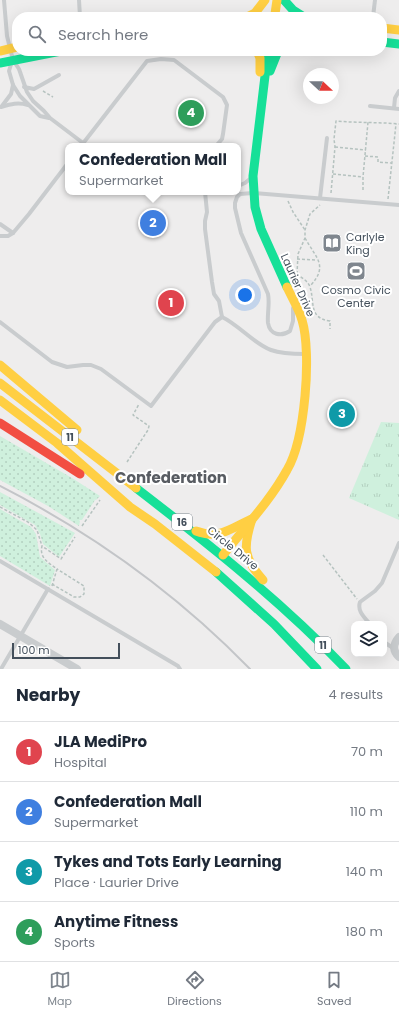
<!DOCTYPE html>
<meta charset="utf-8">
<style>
:root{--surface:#fff;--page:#f2f2f3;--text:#1f2937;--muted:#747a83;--line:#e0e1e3;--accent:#7f868e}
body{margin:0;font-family:Poppins,sans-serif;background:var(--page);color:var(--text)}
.controls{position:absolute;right:12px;bottom:12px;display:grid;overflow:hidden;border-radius:8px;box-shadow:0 4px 16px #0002}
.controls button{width:36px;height:36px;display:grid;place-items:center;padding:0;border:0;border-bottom:1px solid var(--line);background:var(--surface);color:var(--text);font:20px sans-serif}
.compass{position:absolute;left:303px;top:68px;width:36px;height:36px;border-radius:50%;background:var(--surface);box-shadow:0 4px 16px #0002;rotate:112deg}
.scale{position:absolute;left:12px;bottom:10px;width:108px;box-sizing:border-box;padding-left:4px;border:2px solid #434f5b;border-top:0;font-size:11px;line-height:14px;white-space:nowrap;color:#434f5b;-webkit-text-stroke:3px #fff;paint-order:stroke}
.you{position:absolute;left:245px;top:295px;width:14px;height:14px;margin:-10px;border:3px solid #fff;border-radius:50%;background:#1a73e8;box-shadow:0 0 0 6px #1a73e833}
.badge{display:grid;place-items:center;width:26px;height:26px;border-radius:50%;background:var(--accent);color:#fff;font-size:13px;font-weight:700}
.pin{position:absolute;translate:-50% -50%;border:2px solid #fff;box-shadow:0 1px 4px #0006}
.popup{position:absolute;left:65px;top:143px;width:176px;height:52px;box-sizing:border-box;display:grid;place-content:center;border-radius:8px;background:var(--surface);filter:drop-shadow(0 1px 3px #0005);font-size:13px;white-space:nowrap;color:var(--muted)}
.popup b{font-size:15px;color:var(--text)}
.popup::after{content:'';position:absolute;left:50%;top:100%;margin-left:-8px;border:8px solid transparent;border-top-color:var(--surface)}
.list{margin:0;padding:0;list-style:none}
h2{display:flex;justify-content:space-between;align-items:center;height:52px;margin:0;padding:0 16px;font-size:17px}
h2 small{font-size:13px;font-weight:400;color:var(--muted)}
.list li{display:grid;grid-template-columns:26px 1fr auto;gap:12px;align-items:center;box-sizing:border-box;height:60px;padding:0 16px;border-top:1px solid var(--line)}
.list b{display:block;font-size:15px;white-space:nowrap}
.list p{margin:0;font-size:13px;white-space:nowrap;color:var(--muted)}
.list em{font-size:13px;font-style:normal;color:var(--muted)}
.icon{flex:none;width:22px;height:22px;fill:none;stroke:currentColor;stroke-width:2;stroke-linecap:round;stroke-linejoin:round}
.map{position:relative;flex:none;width:399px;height:669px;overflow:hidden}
.search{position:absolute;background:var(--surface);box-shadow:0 4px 16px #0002;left:12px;right:12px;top:12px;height:44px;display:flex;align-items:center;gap:10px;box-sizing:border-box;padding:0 14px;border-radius:16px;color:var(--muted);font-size:15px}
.sheet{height:292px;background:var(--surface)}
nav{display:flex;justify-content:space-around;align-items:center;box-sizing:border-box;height:56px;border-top:1px solid var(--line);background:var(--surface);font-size:11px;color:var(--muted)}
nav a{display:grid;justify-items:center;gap:2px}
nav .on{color:var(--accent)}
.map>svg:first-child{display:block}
</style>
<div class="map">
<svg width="399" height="669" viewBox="0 0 399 669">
<defs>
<pattern id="grass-dots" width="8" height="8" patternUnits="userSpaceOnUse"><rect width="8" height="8" fill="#cff0dd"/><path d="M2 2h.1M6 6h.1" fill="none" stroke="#b3d0c0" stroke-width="1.8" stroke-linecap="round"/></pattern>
<pattern id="park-tufts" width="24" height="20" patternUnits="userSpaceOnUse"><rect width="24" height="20" fill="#cff0dd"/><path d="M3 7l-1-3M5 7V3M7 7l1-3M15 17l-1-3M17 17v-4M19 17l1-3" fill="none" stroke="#b3d0c0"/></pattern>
</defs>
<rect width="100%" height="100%" fill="#eeeded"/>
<g fill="url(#grass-dots)">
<polygon points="0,436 72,478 100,496 96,500 93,499 95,500 82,520 79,520 80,521 79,526 48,506 0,480"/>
<polygon points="0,492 75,533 59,557 43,544 40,534 35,525 0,505"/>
<polygon points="0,509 31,527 36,534 40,557 55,570 50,586 0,556"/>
</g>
<polygon fill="url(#park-tufts)" points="381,422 399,423 399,520 349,498"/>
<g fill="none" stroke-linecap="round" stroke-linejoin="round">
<g stroke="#b5c2bf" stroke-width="1.5" stroke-dasharray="3 2" stroke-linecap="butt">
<polyline points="43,91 53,97"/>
<polyline points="335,147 366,150"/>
<polyline points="365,156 378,157 378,162 391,163"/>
<polyline points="333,174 363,177"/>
<polyline points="363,190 363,177 368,122"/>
<path d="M331,193L335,147L334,139L336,121C357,123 378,122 399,124"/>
<polyline points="388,199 396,124"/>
<polyline points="288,201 293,212 305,230"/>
<path d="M305,238C316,258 329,266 310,286"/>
<polyline points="297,259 317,260"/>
<polyline points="297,274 298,254 305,238 305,230 310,214 320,205"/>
<path d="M292,276L297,274C302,278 308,281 310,287C315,302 308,318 330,321V329"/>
<polyline points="127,462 148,430 149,426 133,415 139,404"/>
<polyline points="0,507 28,522 37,530 42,546"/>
<polyline points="82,526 100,500"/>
<polyline points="323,555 357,599"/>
<polyline points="52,584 74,597 80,597 84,594 84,586 57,569"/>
<path d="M52,586L57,569C49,563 39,558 42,546L61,559L75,537"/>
</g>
<g stroke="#c9ccce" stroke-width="4">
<polyline points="4,0 7,36 13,60 19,69 27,92 33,101 44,111 50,118 83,143"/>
<polyline points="79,0 80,17"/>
<polyline points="373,17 375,0"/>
<polyline points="12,61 9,71 13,85 20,96 40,116 49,118"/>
<polyline points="24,87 34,89 59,75"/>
<polyline points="2,106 11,94 13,85"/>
<polyline points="370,106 399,109"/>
<path d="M1,107C11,104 18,102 28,105"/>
<polyline points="394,108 395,98 399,91"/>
<polyline points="81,146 147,61 161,59 174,60 223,97 227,105 223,134 222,139 216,146"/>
<polyline points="238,186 245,183 251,178"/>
<polyline points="320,198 327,138"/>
<polyline points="0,224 13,233"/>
<polyline points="0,236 8,236 13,233 29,214 68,163"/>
<path d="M293,308V321L290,331C281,337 270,335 268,323C267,314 270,304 268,294L241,233L235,208V203L237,197L240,194L253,193L399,205"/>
<path d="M222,317C239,325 254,344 271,350C282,354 294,354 305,354"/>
<polyline points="0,322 52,362 67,367 83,365 91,365 101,369 151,406 215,322 222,317 219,301 214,294 212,282 205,229 205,221 207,212 205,192"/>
<polyline points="0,561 178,666 180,669"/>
<path d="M370,624C364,617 357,611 360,602L375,591L382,583L399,543"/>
<polyline points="384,642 393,648"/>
<polyline points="1,669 48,589"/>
</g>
<g stroke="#c9ccce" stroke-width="8">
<polyline points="0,624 77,669"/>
<path d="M399,637C393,644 392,650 399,657"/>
</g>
<g stroke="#16e098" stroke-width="9">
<polyline points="284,0 293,10 304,17"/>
<polyline points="382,42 399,44"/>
<polyline points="268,51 253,176 255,207 261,229 287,287"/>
<polyline points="0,63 61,51"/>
<polyline points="270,71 278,51"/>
<path d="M136,488C210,545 282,602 346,669"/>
<polyline points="216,572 274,624 317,669"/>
</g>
<g stroke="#ffcf43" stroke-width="9">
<polyline points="247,17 255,13 265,0"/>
<polyline points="273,17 275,14 277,0"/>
<polyline points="382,28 399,30"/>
<polyline points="0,51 17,47"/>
<polyline points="257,51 260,58 260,72"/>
<polyline points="0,365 77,430"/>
<polyline points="0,383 136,488"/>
<polyline points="0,400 57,443 130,507 155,524 216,572"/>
<path d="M252,519C243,547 243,558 263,580"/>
<path d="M196,531C220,540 231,528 252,519"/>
<path d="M223,555C245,527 270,501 287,470C305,440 312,353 302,320C299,309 292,298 287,287"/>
</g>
<polyline stroke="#f24e42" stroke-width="9" points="0,423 80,474"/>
<path stroke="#c3c5c8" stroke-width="2" d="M0,486C92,533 178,595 250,669"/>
</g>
<defs>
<g id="library-square" transform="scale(1)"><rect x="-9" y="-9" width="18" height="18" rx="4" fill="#7f868e" stroke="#fff"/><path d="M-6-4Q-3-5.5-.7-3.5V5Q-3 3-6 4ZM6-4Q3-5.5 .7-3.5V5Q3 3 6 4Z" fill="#fff"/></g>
<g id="stadium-square" transform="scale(1)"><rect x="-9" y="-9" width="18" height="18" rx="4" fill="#7f868e" stroke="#fff"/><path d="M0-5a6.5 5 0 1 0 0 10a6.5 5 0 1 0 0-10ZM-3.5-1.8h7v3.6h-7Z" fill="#fff"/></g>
</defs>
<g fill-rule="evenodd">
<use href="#library-square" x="332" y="243"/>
<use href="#stadium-square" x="356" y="271"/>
</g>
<g text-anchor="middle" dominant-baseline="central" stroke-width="4" stroke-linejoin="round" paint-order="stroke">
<g fill="#fff" stroke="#7b848c" stroke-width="1">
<rect x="62" y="429" width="16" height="16" rx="3"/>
<rect x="172" y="514" width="20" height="16" rx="3"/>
<rect x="315" y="637" width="16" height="16" rx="3"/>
</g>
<g font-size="10" font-weight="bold" fill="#434f5b">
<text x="70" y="437">11</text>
<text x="182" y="522">16</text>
<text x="323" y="645">11</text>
</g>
<g font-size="11" fill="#434f5b" stroke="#fff" text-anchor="start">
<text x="346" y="237">Carlyle<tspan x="346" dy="13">King</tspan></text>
<text x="356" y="290" text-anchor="middle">Cosmo Civic<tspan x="356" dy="13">Center</tspan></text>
</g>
<g font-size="11" fill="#434f5b" stroke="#fff">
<text transform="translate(298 285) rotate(66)">Laurier Drive</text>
<text transform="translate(233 548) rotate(39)">Circle Drive</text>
</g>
<g font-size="15" font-weight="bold" fill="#585c62" stroke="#fff">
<text x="171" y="477">Confederation</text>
</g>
</g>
</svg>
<div class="controls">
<button><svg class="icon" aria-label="layers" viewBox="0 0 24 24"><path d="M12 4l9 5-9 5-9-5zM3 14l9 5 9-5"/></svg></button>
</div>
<svg class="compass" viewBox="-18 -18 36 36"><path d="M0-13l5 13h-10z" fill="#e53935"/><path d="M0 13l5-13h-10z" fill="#747a83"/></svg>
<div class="scale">100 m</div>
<div class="you"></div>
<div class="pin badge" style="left:171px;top:303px;background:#e0444e">1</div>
<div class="pin badge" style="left:153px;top:223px;background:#3f7fe0">2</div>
<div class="popup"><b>Confederation Mall</b>Supermarket</div>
<div class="pin badge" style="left:342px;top:414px;background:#0f9aa8">3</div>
<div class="pin badge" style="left:191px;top:113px;background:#2e9e5b">4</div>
<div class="search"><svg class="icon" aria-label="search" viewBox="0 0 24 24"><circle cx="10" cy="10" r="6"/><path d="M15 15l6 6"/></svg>Search here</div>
</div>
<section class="sheet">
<h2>Nearby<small>4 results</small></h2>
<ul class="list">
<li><span class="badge" style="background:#e0444e">1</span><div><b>JLA MediPro</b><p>Hospital</p></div><em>70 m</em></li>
<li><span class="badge" style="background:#3f7fe0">2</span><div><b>Confederation Mall</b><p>Supermarket</p></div><em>110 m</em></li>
<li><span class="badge" style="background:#0f9aa8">3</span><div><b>Tykes and Tots Early Learning</b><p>Place · Laurier Drive</p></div><em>140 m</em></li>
<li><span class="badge" style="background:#2e9e5b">4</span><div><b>Anytime Fitness</b><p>Sports</p></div><em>180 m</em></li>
</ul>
</section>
<nav>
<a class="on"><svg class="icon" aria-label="map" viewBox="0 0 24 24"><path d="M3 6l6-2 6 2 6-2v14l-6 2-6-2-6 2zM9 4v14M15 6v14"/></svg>Map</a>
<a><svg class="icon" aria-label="directions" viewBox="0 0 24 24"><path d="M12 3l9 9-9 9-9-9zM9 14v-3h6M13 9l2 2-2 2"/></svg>Directions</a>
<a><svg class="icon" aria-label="saved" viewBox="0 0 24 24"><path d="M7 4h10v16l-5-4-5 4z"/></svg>Saved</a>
</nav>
